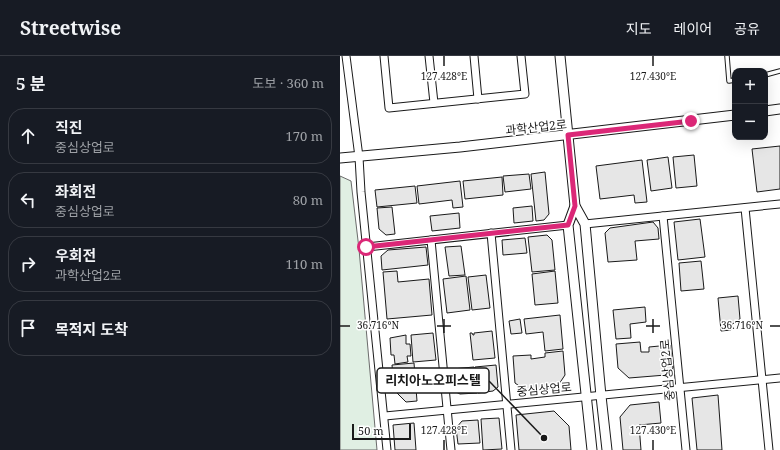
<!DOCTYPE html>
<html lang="ko">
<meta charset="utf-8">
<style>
:root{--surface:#171b24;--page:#20242c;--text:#f1f3f6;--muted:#9ea1a6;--line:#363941}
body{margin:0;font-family:"Noto Serif","Noto Sans KR",serif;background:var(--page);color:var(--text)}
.controls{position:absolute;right:12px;top:12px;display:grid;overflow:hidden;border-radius:8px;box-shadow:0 4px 16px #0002}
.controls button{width:36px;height:36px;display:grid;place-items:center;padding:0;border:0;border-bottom:1px solid var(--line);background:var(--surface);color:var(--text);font:20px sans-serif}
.scale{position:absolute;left:12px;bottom:10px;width:59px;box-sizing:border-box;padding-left:4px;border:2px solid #1a1a1a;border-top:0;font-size:11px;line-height:14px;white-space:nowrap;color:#1a1a1a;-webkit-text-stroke:3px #fff;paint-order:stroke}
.stop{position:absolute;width:12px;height:12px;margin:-9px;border:3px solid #db2777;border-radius:50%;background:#fff}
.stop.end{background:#db2777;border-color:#fff;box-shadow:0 1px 4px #0008}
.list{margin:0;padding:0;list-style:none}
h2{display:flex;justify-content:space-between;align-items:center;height:52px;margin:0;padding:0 16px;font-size:17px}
h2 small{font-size:13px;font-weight:400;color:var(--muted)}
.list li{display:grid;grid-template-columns:26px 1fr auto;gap:12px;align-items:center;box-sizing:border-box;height:56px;margin:0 8px 8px;padding:0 8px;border:1px solid var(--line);border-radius:16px}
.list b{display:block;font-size:15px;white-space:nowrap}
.list p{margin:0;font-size:13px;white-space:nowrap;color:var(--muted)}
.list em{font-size:13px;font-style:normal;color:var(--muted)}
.icon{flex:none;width:22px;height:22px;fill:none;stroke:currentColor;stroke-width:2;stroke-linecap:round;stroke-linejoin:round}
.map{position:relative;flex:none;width:440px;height:394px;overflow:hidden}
header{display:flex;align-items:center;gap:24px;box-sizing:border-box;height:56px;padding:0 20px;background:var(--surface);border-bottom:1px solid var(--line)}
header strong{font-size:19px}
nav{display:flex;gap:22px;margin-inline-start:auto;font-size:14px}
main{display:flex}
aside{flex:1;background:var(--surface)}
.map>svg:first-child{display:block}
</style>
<header>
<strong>Streetwise</strong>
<nav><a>지도</a><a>레이어</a><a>공유</a></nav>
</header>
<main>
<aside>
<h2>5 분<small>도보 · 360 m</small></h2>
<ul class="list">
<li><svg class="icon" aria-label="ahead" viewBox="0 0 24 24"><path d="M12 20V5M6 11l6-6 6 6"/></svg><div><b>직진</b><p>중심상업로</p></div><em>170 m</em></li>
<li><svg class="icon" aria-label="left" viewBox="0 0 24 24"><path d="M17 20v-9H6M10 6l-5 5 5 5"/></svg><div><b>좌회전</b><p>중심상업로</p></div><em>80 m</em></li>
<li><svg class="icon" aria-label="right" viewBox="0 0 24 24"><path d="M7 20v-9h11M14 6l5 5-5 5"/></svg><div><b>우회전</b><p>과학산업2로</p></div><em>110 m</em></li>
<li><svg class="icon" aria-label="arrive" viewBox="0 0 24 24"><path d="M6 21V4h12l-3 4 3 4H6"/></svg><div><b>목적지 도착</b></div></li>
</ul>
</aside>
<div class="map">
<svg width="440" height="394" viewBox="0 0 440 394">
<rect width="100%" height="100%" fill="#fff"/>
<polygon fill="#e0efe3" stroke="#6a6a6a" points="0,120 11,125 19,193 37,394 0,394"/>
<g fill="#e6e6e6" stroke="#1a1a1a">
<polygon points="440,90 440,133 417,136 412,93"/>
<polygon points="354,99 357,130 336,132 333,101"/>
<polygon points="328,101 332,132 311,135 307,104"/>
<polygon points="302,104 307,146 295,147 294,139 260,143 256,110"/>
<polygon points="205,116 209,158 204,164 196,165 191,118"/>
<polygon points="189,118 191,133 165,136 163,120"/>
<polygon points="162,121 163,139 125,143 123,125"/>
<polygon points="120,125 123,151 113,152 112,144 79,148 77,130"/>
<polygon points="75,130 77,147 37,151 35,134"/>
<polygon points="192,150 193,165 174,167 173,152"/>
<polygon points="52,151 55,178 46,179 39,173 37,152"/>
<polygon points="119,157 120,172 92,175 90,160"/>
<polygon points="360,163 365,201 338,204 334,166"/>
<polygon points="313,166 318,172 319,183 295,185 297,204 268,206 265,177 270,172"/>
<polygon points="207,179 212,184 215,214 192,216 188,181"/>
<polygon points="185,182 187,197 163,199 162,184"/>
<polygon points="121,190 125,219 109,220 105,191"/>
<polygon points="86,191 88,209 42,214 41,200 48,194"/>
<polygon points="361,205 364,233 341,235 339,207"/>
<polygon points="57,215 58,226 89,223 92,259 47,263 43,216"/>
<polygon points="215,215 218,247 195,249 192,218"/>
<polygon points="146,219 150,252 132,254 128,221"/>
<polygon points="126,220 130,254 107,257 103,223"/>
<polygon points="398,240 400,263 391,269 391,274 381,275 378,242"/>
<polygon points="305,251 306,266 290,268 291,282 276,283 273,254"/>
<polygon points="220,259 223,293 205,295 203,276 186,278 184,263"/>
<polygon points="180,263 182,277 171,278 169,265"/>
<polygon points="152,275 155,302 133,304 130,277 132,277 133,279 134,279 134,277"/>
<polygon points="93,277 96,304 73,306 71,279"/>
<polygon points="66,279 66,288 70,288 71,300 67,300 68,306 55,308 54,299 51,299 50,282"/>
<polygon points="300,286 301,296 309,296 309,291 330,289 333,312 326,319 289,322 278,312 276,288"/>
<polygon points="223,295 225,319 217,331 185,334 175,327 173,300 191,299 191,303 205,301 205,297"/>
<polygon points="74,307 77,345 66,346 54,334 52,309"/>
<polygon points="156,309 158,331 153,335 138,337 135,311"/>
<polygon points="134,311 137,337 120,338 114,335 112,313"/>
<polygon points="378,339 382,394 357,394 352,342"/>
<polygon points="319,346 321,367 299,369 301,394 283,394 280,361 290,349"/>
<polygon points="214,355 229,370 231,394 179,394 176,359"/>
<polygon points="159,362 162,393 143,394 141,363"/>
<polygon points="138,364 140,387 118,388 116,372 122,365"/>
<polygon points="74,367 76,394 55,394 53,369"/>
</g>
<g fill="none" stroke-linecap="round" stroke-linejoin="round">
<g stroke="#1a1a1a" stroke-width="5.5">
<g id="service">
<polyline points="387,0 389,25 395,24"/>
<polyline points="425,19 440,15"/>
</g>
</g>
<g stroke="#1a1a1a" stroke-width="9">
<g id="minor">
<polyline points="6,0 19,101 21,136 47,394"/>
<polyline points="44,0 49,52 185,38 181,0"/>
<polyline points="89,0 94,47"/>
<polyline points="134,0 138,43"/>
<polyline points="405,152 429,394"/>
<polyline points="323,160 346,394"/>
<polyline points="245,168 440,148"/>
<polyline points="151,177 171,394"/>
<polyline points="91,184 111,394"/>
<polyline points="27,191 228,169"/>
<polyline points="45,360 440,322"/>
</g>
</g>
<g stroke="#1a1a1a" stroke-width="11">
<g id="tertiary">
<polyline points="220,0 235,150 245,168 261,340 267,394"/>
<polyline points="425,55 440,53"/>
<polyline points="0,102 120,91 395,59"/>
<polyline points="235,150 228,169 252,394"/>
</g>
</g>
<use href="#service" stroke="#fff" stroke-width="3.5"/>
<use href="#minor" stroke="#fff" stroke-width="7"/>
<use href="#tertiary" stroke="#fff" stroke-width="9"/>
</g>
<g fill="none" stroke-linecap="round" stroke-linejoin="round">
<polyline stroke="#db2777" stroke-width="5" points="26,191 228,169 235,150 228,79 351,65"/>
</g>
<path fill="none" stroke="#1a1a1a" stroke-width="1.5" d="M104,0V10M313,0V10M104,263V277M313,263V277M0,270H10M97,270H111M306,270H320M430,270H440M104,384V394M313,384V394"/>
<g text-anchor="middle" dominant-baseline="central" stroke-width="3" stroke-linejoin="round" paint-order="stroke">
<g font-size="12" fill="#1a1a1a" stroke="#fff">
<text transform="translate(196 71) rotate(-6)">과학산업2로</text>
<text transform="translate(327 314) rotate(-95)">중심상업2로</text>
<text transform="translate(204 333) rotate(-5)">중심상업로</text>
</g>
</g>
<g font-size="10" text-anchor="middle" fill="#1a1a1a" stroke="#fff" stroke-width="3" stroke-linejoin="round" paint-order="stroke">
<text x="104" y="24">127.428°E</text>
<text x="313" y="24">127.430°E</text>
<text x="38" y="273">36.716°N</text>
<text x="402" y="273">36.716°N</text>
<text x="104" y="378">127.428°E</text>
<text x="313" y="378">127.430°E</text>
</g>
<path fill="none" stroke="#1a1a1a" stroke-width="1.5" d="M204 382L149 325"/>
<circle fill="#1a1a1a" stroke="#fff" stroke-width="1.5" cx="204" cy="382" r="4"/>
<rect fill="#fff" stroke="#1a1a1a" stroke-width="1.5" x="37" y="312" width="112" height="25" rx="4"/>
<g font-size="13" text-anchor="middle" font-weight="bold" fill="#1a1a1a">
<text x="93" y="329">리치아노오피스텔</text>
</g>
</svg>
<div class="controls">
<button>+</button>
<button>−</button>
</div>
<div class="scale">50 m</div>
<div class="stop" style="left:26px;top:191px"></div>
<div class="stop end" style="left:351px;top:65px"></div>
</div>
</main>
